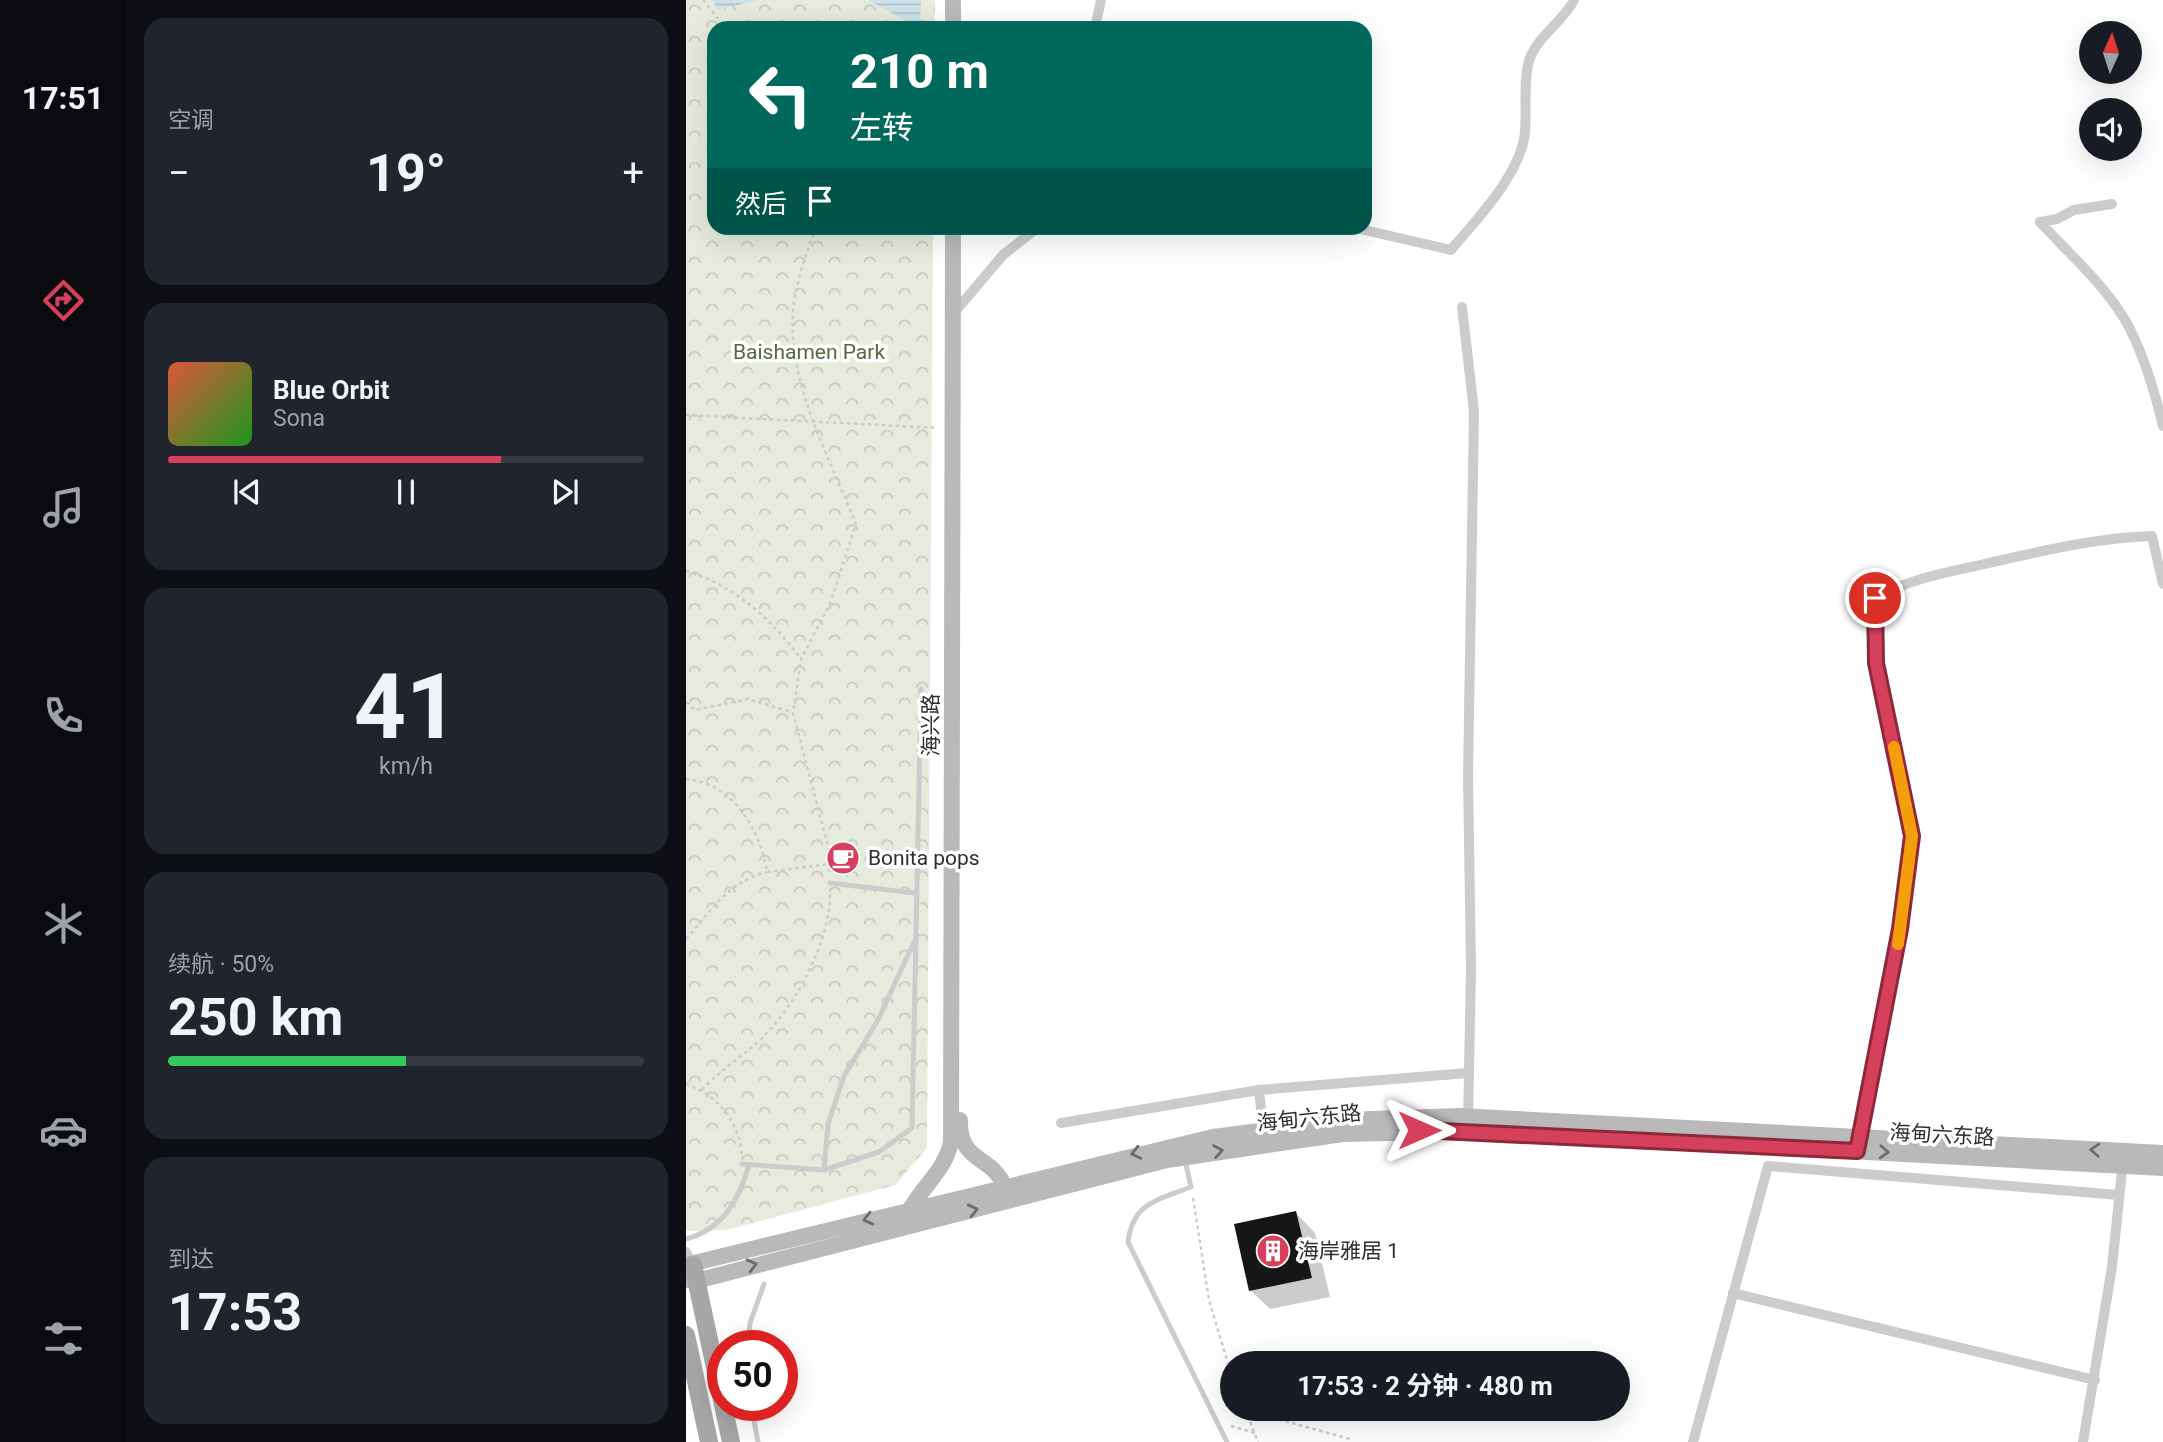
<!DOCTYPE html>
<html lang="zh">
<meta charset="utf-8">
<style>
body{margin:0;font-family:Roboto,"Noto Sans SC",sans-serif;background:#20242c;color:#f1f3f6;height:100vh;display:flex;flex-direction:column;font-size:26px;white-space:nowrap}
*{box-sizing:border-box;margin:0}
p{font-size:23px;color:#9ea1a6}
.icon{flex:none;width:38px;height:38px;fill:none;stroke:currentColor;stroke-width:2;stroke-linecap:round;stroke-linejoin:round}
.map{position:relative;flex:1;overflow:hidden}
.panel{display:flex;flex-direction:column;gap:18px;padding:18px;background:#0d0f14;width:560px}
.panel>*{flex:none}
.top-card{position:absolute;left:21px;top:21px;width:665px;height:214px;border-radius:21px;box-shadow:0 7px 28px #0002;background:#00695c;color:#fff;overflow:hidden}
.needle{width:46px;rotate:3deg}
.buttons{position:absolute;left:1393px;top:21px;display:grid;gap:14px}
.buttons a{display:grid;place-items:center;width:63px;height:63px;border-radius:50%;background:#171b24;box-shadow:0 7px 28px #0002;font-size:35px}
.speed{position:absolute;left:21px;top:1330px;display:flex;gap:14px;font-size:35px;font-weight:700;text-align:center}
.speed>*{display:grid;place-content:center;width:91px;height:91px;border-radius:50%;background:#171b24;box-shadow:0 7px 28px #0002;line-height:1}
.speed .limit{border:10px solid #d22;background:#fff;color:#111}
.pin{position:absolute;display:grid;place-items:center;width:60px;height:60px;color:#fff;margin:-30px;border:4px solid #fff;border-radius:50%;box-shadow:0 2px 7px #0007}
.me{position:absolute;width:77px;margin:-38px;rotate:90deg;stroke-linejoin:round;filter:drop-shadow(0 0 5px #0008)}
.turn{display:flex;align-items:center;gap:24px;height:147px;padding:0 28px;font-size:32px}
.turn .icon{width:91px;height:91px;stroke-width:2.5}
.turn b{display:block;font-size:49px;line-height:60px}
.then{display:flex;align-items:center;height:66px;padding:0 28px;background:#0003;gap:14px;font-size:26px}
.big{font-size:52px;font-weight:700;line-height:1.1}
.panel .tile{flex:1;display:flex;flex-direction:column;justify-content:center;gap:10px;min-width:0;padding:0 24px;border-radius:21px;background:#20242c}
.panel .dial{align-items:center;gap:0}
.dial b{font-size:91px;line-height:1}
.song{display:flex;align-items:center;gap:21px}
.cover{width:84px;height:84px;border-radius:10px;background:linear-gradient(135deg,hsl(10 70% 55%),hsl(120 70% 35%))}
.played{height:7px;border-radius:4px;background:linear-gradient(90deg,#d7405d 70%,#363941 70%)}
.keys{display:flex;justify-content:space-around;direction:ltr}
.heat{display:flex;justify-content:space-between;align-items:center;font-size:38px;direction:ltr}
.charge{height:10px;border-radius:5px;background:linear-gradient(90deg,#34c759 50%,#363941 0)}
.trip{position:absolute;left:534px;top:1351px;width:410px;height:70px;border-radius:35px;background:#171b24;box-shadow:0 7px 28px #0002;font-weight:700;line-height:70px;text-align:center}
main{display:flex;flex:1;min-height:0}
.tab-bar{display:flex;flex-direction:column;width:126px;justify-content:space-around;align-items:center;background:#090b0e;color:#9ea1a6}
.tab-bar .icon{width:49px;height:49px}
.tab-bar .current{color:#d7405d}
.tab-bar b{font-size:32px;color:#f1f3f6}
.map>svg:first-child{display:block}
.forest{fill:url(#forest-crowns)}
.water{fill:url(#water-rules)}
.shadow{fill:#0003}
.building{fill:#161616}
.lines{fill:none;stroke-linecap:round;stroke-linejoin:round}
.path{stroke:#ccc;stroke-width:2.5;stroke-dasharray:3.5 3.5;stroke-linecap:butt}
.lane{stroke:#ccc;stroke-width:5}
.street{stroke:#ccc;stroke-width:10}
.secondary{stroke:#b9b9b9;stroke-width:16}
.primary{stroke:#a7a7a7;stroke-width:18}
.oneway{stroke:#6d6d6d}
.route-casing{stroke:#8c2a3c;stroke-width:18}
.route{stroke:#d7405d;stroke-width:12}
.slow{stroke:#f59e0b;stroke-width:12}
.labels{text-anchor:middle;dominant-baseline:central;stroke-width:7;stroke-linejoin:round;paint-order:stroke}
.park-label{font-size:21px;fill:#576840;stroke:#fff}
.street-label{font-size:21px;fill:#2f2f2f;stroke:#fff}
.poi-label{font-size:21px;fill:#2f2f2f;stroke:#fff;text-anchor:start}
</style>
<main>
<nav class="tab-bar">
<b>17:51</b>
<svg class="icon current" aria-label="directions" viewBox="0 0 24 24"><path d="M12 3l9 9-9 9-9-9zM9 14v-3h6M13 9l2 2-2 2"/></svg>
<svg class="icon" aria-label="music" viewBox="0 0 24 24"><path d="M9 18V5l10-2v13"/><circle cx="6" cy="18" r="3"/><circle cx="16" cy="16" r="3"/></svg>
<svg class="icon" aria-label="phone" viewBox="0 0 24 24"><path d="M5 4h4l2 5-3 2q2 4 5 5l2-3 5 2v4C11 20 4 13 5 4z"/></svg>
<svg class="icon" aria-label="climate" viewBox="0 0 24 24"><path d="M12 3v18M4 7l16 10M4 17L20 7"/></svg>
<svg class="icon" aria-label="car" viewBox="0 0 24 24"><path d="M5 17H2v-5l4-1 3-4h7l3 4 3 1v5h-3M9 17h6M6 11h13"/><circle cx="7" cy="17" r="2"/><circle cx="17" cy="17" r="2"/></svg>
<svg class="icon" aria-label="filters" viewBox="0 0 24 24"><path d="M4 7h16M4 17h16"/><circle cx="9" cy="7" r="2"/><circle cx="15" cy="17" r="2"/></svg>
</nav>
<section class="panel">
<div class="tile"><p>空调</p>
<div class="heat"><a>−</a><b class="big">19°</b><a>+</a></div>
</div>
<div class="tile">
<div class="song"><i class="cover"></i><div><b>Blue Orbit</b><p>Sona</p></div></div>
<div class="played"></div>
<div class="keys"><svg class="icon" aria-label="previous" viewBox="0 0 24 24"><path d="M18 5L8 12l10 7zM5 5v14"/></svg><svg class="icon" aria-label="pause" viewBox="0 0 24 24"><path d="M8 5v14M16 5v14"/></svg><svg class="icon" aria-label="next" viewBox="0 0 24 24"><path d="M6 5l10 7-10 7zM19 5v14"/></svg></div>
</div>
<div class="tile dial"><b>41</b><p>km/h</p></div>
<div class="tile"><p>续航 · 50%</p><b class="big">250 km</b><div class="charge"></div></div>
<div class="tile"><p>到达</p><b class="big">17:53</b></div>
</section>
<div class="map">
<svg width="1477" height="1442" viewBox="0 0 1477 1442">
<defs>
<pattern id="forest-crowns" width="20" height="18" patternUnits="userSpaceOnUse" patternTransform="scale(1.75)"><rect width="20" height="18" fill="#e7ebde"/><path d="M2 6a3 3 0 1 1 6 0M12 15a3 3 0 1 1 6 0" fill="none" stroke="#c6cabf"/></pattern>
<pattern id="water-rules" width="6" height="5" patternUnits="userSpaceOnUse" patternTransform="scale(1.75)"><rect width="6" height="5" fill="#cce1e9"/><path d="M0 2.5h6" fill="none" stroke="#b0c1c8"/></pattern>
</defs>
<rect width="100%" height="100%" fill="#fff"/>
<path class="forest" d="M0 0H249V28H28V228H247L241 1148 209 1185 40 1230 0 1231Z"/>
<g class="water">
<path d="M26 0H72L32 10Z"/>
<path d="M182 0H235L234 28H233Z"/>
</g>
<path class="shadow" d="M610 1213 629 1233 644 1297 584 1309 564 1290Z"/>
<path class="building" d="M610 1211 626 1278 563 1291 548 1224Z"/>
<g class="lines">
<g class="path">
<path d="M17 0 34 21 47 28"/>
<path d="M130 228C121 249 109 287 107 310 101 383 144 458 170 524L144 604 115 659 107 713 143 850V872"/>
<path d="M0 415 252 428"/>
<path d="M0 571C51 587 83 617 115 659"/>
<path d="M0 702 9 710 62 699 106 712"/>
<path d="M0 779C47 783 74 829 81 872L143 864"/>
<path d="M0 939C27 909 39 884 81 872"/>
<path d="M0 1084C31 1095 54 1122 56 1157"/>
<path d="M16 1090C35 1069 58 1056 77 1037 110 1005 145 939 144 893"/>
<path d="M507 1198 523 1300 546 1377"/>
<path d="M559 1409 572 1442"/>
<path d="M559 1410 664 1439 665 1442"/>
<path d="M545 1426 569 1433"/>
</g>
<g class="lane">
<path d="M144 883 228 893"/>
<path d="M499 1160 505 1187C472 1200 447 1202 442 1242L541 1442"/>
<path d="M56 1164 138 1170 193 1152 226 1128 235 689"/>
<path d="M138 1170 142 1124 158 1076 192 1020 228 942"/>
<path d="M0 1239C37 1229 53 1200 63 1165"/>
<path d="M62 1346 64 1323 78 1284"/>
<path d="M65 1405 72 1442"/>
</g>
<g class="street">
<path d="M409 28 415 0"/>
<path d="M1354 222C1384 255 1423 288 1444 329 1459 359 1469 393 1477 426"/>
<path d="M1354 222 1371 219 1388 210 1426 204"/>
<path d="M670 228 765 250C791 219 835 174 839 132 841 109 837 82 843 61 850 37 877 22 888 0"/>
<path d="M776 307 788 411 782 777 785 968 782 1122"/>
<path d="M267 314 317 255 351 228"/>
<path d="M573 1090 578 1136"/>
<path d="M375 1123 573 1090 782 1073"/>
<path d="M1173 1141 1214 929 1226 836 1190 663 1189 598C1227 577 1265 572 1307 562 1360 550 1411 538 1466 536L1477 584"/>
<path d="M0 1252 7 1265"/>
<path d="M1047 1293 1409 1380"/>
<path d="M1007 1442 1082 1166 1433 1195"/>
<path d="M1397 1442 1426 1267 1437 1161"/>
</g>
<g class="secondary">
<path d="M267 28V0"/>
<path d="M274 1120C273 1163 305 1155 318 1185"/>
<path d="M224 1209C238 1185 259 1170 265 1142L267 228"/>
<path d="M0 1265 527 1137 659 1120 773 1116 1477 1153"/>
<path d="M0 1280 10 1281 481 1160 657 1134 790 1131 1477 1168"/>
</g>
<g class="primary">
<path d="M7 1265 45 1442"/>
<path d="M0 1335 23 1442"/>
</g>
</g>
<defs><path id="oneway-chevron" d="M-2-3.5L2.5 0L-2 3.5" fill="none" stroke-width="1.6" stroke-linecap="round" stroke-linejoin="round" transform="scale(1.75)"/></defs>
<g class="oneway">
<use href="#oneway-chevron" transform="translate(1409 1150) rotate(-177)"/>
<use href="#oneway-chevron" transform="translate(532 1151) rotate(-10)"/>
<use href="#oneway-chevron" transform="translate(1198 1152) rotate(3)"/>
<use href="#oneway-chevron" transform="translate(450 1153) rotate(167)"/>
<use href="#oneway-chevron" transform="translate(287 1210) rotate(-14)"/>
<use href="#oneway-chevron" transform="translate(182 1219) rotate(166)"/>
<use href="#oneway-chevron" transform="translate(66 1265) rotate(-14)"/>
</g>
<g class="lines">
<defs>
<path id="route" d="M733 1130 1171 1151 1214 929 1226 836 1190 663 1189 598"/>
</defs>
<use href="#route" class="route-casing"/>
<use href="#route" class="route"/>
<path class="slow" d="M1208 747 1226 836 1212 944"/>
</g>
<defs>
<symbol id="cafe-disc" viewBox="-11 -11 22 22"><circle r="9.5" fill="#d7405d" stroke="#fff"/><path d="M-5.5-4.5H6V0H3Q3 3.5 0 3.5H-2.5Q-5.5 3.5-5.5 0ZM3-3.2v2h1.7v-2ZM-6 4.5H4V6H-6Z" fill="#fff"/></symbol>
<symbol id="building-disc" viewBox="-11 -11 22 22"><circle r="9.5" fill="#d7405d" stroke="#fff"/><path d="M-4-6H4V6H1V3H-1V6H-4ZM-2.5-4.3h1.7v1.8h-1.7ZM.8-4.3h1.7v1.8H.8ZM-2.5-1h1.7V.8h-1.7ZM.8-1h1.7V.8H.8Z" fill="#fff"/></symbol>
</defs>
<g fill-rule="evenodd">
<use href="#cafe-disc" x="138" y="839" width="38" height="38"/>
<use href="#building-disc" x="568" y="1232" width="38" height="38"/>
</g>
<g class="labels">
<g class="park-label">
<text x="123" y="352">Baishamen Park</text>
</g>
<g class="street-label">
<text transform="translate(245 725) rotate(-90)">海兴路</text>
<text transform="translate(623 1118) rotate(-6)">海甸六东路</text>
<text transform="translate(1256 1135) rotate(3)">海甸六东路</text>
</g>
<g class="poi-label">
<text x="182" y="858">Bonita pops</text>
<text x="612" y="1251">海岸雅居 1</text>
</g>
</g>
</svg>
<div class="buttons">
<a><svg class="needle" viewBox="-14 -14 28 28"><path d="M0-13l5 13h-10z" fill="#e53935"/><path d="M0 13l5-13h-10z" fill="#9ea1a6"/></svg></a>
<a><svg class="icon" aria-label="sound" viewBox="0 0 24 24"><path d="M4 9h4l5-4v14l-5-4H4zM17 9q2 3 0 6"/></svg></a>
</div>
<div class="speed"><div class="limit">50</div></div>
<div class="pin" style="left:1189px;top:598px;background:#d93025"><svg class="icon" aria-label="arrive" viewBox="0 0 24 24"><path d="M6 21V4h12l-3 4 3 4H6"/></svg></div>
<svg class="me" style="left:733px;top:1130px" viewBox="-20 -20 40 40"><path d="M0-17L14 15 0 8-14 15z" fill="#d7405d" stroke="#fff" stroke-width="4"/></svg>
<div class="trip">17:53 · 2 分钟 · 480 m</div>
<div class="top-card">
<div class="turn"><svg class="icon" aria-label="left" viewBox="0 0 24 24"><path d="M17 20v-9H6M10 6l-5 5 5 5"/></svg><div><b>210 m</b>左转</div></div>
<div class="then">然后<svg class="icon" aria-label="arrive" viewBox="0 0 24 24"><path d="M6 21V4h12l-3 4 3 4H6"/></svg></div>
</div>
</div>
</main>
